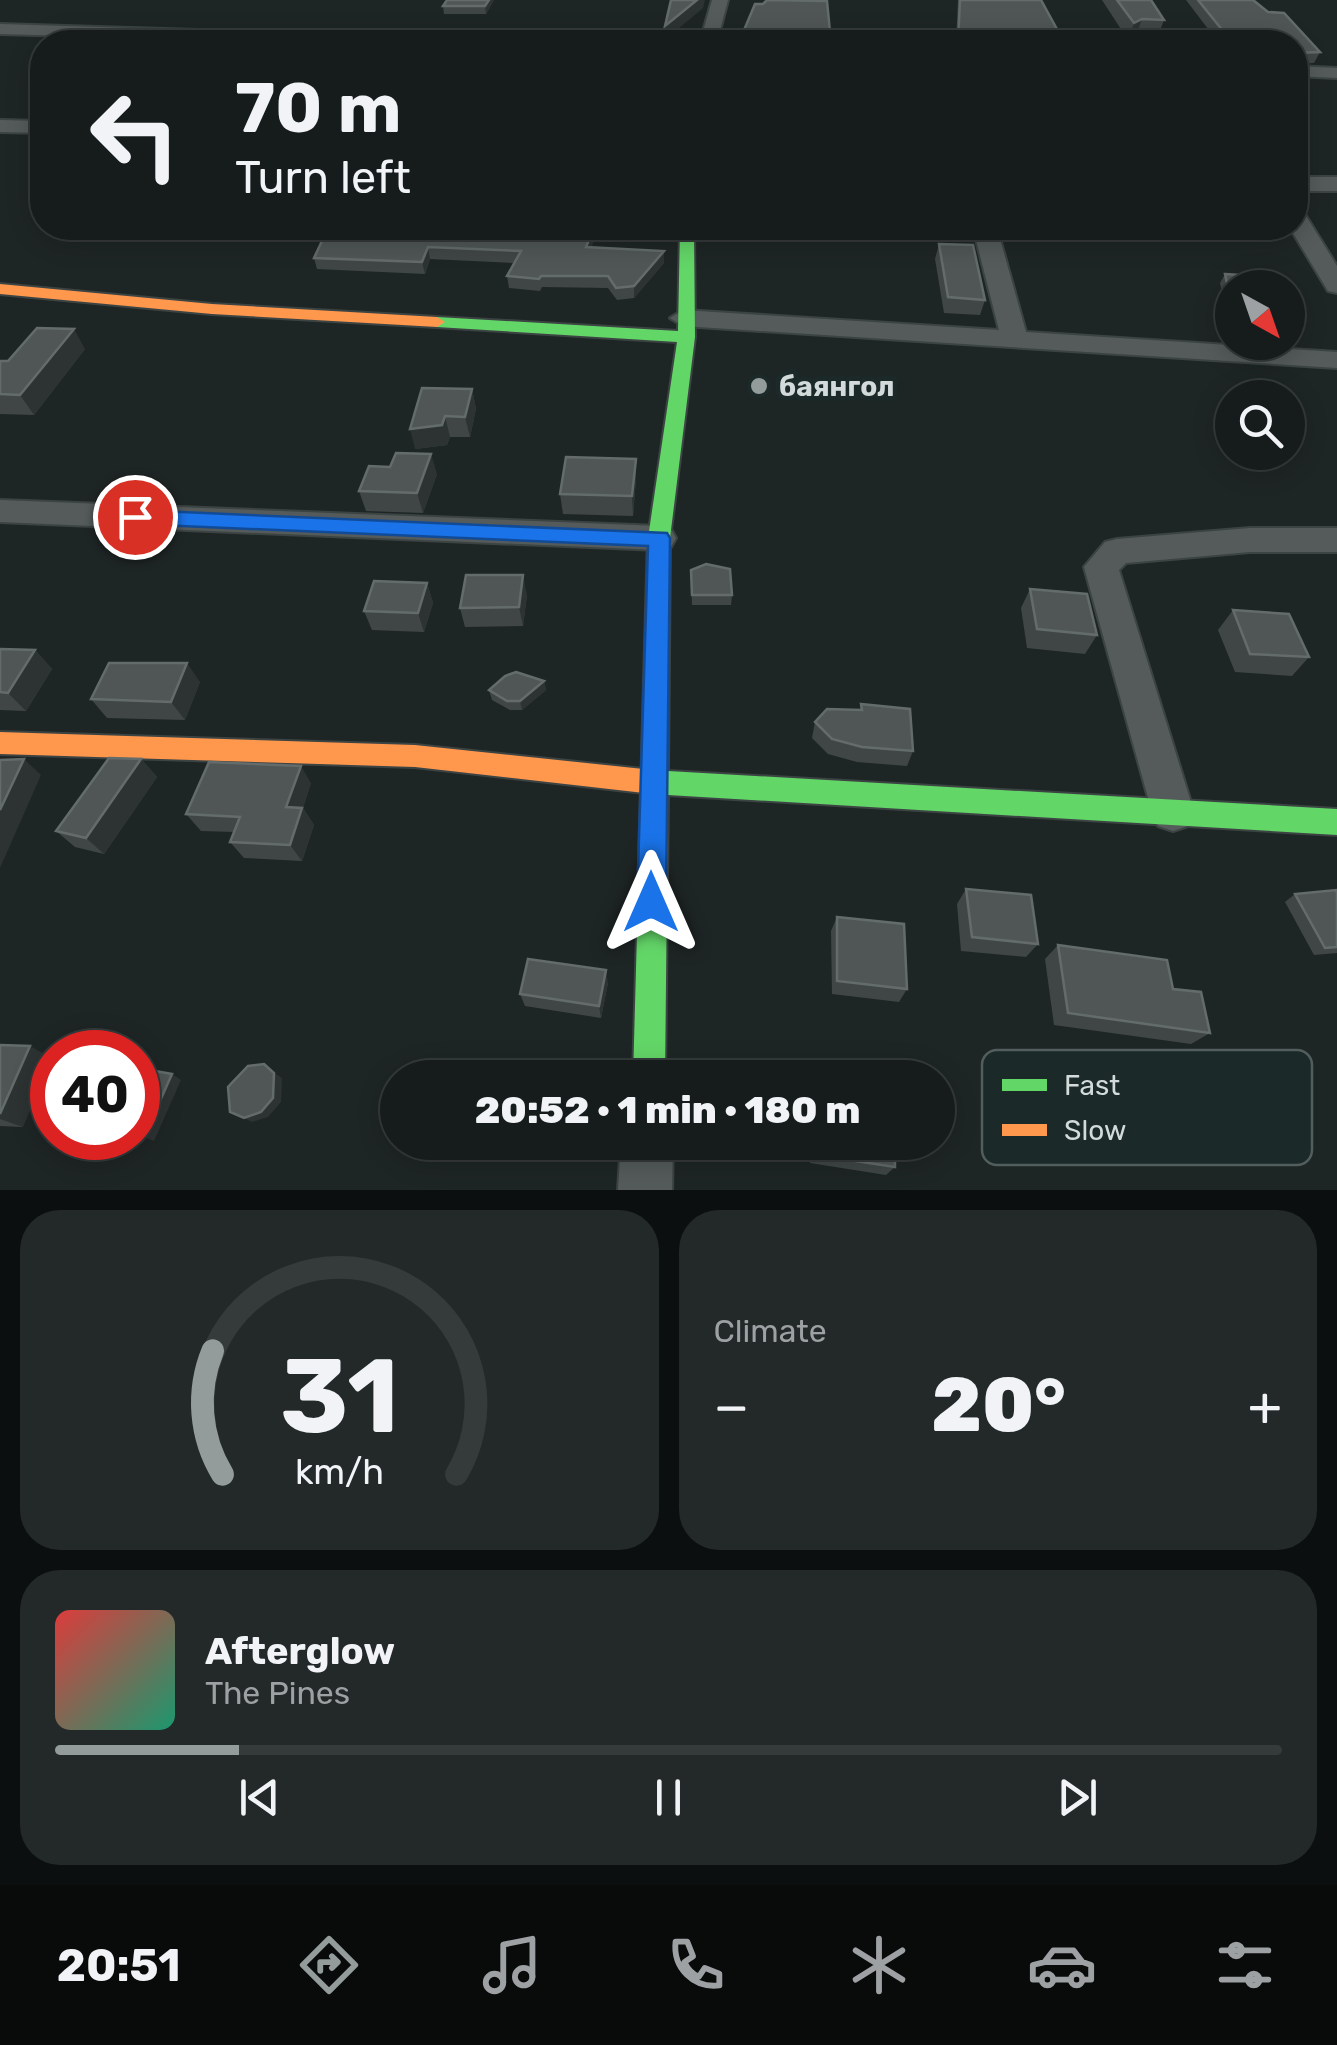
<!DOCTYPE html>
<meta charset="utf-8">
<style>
body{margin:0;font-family:Rubik,sans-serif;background:#232929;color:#f1f3f6;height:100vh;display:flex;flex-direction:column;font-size:38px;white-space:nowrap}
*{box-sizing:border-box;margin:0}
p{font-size:32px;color:#9ea1a3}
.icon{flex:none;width:55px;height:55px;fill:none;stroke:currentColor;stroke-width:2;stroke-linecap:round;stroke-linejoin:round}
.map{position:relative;height:1190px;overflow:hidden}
.panel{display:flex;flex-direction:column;gap:20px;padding:20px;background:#0c0f0f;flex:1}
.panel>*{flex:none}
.guide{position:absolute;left:30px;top:30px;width:1278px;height:210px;border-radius:40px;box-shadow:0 5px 25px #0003,0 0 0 2px #353a3b;background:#161c1c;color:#f1f3f6;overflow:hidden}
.needle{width:65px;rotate:140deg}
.controls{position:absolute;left:1215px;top:270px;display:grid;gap:20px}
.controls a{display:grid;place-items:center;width:90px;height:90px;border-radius:50%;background:#161c1c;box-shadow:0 5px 25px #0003,0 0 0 2px #353a3b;font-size:50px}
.speed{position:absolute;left:30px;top:1030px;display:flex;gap:20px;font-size:50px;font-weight:700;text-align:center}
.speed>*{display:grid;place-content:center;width:130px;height:130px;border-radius:50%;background:#161c1c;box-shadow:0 5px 25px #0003,0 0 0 2px #353a3b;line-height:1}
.speed .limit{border:15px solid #d22;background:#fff;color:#111}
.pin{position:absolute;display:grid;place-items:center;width:85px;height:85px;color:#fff;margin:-42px;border:5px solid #fff;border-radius:50%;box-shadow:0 2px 10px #0007}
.me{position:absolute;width:110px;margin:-55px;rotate:0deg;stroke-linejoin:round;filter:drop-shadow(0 0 8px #0008)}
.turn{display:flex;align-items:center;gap:35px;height:210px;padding:0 40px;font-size:45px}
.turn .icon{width:130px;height:130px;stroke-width:2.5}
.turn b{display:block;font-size:70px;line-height:85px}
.big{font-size:75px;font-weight:800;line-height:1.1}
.panel .tile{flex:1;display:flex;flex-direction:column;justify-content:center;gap:15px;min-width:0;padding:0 35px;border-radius:40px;background:#232929}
.panel .dial{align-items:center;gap:0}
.dial svg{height:260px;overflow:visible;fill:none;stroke:#353a3b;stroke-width:7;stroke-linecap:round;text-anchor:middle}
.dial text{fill:#f1f3f6;stroke:none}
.song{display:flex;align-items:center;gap:30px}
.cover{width:120px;height:120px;border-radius:15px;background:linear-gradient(135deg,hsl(0 70% 55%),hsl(160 70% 35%))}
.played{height:10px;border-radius:5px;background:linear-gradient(90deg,#939b9b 15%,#353a3b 15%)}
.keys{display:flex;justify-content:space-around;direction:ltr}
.heat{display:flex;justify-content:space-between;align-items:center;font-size:55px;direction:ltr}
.panel .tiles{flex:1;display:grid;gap:20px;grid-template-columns:1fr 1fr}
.tile:last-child{grid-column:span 2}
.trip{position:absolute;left:380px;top:1060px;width:575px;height:100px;border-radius:50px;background:#161c1c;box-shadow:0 5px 25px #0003,0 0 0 2px #353a3b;font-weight:800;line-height:100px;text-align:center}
.tab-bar{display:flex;height:160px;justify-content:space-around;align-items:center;background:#090b0b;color:#9ea1a3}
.tab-bar .icon{width:70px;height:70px}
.tab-bar .active{color:#939b9b}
.tab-bar b{font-size:45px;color:#f1f3f6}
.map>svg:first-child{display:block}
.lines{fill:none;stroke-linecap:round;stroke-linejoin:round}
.street-casing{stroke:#3c4343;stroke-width:4}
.fast-casing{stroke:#3c4343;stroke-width:4}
.slow-casing{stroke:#3c4343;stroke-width:4}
.street{fill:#555b5b;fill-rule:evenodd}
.fast{fill:#63d668;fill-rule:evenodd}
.slow{fill:#ff974d;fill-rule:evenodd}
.wall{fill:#404646}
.shaded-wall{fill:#2c3332}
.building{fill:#505656;stroke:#646b6b;stroke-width:2.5}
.route{fill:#1a73e8;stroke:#114b97;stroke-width:2.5}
.poi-dot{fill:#939b9b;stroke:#1b2928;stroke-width:4}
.labels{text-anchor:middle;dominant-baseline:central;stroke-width:10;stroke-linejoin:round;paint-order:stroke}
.poi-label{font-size:28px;font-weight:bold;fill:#d2dada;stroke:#1b2928;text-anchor:start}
.key{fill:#1b2928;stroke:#525e5d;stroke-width:2.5}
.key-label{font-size:28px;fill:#d2dada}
</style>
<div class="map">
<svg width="1337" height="1190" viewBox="0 0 1337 1190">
<rect width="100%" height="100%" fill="#1e2625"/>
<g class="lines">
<defs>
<g id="street">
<path d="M712 0H728L717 42H700Z"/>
<path d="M0 24 432 37 441 42H280L0 34Z"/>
<path d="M1295 66 1337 68V78L1295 76Z"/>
<path d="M0 120 42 121V133L0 132Z"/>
<rect x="1295" y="177" width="42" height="14"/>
<path d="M1295 209 1303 211 1337 266V293L1328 291 1290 228H1295Z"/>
<path d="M973 228H997L1026 332 1337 352V368L683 326 670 318 683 310 999 330Z"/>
<path d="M0 500 659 526 671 529 676 538 671 547 659 550 0 522Z"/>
<path d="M1250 528H1337V552H1250L1126 563 1119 570 1194 812 1188 826 1173 831 1158 826 1152 812 1084 567 1105 542 1117 539Z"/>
<path d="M621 1142H673L672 1190H618Z"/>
</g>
<path id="fast" d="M680 228H694L695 337 670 538 668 771 1337 809V835L668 795 665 1078H633L648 538 677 342 437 327 429 322 437 317 678 331Z"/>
<g id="slow">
<path d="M0 284 212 304 437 317 445 322 437 327 212 314 0 294Z"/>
<path d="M0 732 415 745 653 770 662 774 666 782 662 790 653 794 415 767 0 754Z"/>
</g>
</defs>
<use href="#street" class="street-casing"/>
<use href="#fast" class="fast-casing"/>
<use href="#slow" class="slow-casing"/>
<use href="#street" class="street"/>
<use href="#fast" class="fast"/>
<use href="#slow" class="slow"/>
</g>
<g class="wall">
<path d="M447 0H494L486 14H444L443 6Z"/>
<path d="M958 0H1041L1064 42H956Z"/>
<path d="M1102 0H1151L1164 20 1158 36 1136 35 1128 40Z"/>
<path d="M1186 0H1253L1320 52 1314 63 1295 64V42H1218Z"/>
<path d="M742 35 831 42H741Z"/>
<path d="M328 228 592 247 664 263 634 298 617 300 608 288 542 287 540 291 509 288 507 276 515 263 430 259 425 274 317 269 314 258Z"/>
<path d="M939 244 985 300 980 315 944 313 935 259Z"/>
<path d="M1225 274 1232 288V314L1225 308 1220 283Z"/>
<path d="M85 349 34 415 0 414V361H8Z"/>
<path d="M472 389 476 409 470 437H450L447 445 415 449Z"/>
<path d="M636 459V479L633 516 563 514 560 494Z"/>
<path d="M390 467 437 474 423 513 366 511 359 491Z"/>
<path d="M691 570 732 595 731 605H692Z"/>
<path d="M427 583 433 603 424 632 372 630 364 611Z"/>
<path d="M1030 589 1097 635 1085 654 1027 648 1021 608Z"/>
<path d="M527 595 523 626 465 627 460 608Z"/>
<path d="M1233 610 1309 657 1292 676 1235 672 1218 630Z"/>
<path d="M0 649 35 650 52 669 26 711 0 710Z"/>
<path d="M544 681 546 690 522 710H510L492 700 489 690Z"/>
<path d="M200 682 185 720 107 718 91 699Z"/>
<path d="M861 704 913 751 907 766 857 762 828 754 812 738 815 722 860 710Z"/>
<path d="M141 759 157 777 104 854 75 847 56 831Z"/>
<path d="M311 783 303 808 314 825 302 861 244 858 230 842 234 832 201 831 186 814Z"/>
<path d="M966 889 1038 944 1026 957 961 951 957 904Z"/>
<path d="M1337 893V953L1314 955 1285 902 1295 894Z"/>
<path d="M837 917 907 989 899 1002 832 994 831 931Z"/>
<path d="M1058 945 1173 989 1210 1033 1191 1044 1054 1025 1045 959Z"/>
<path d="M608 983 601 1018 525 1006 520 994Z"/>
<path d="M0 1045 23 1127 0 1126Z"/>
<path d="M811 1142H895V1167L886 1175 810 1163Z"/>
</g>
<g class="shaded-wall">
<path d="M489 0H494L486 14 485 6Z"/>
<path d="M697 0H705L703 8 665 40V26Z"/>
<path d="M1142 19 1136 35 1128 40 1134 23Z"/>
<path d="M594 228H599L587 259 586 247Z"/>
<path d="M428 247 430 259 425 274 422 262Z"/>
<path d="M664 251V263L634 298V286Z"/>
<path d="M74 329 85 349 34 415 20 395Z"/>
<path d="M472 389 476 409 470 437 465 417Z"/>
<path d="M445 416 450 437 447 445 415 449 410 429Z"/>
<path d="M431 454 437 474 423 513 417 493Z"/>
<path d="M636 459V479L633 516 632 496Z"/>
<path d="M523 575 527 595 523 626 519 607Z"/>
<path d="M427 583 433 603 424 632 418 613Z"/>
<path d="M35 650 52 669 26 711 8 693Z"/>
<path d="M187 663 200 682 185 720 171 702Z"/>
<path d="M544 681 546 690 522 710 520 701Z"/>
<path d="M24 759 41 775 0 868V810Z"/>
<path d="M141 759 157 777 104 854 86 838Z"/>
<path d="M301 766 311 783 303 808 314 825 302 861 290 845 286 807Z"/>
<path d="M606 970 608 983 601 1018 599 1006Z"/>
<path d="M30 1046 52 1058 23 1127 0 1119V1114Z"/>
<path d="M274 1073 282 1078 281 1102 268 1117 252 1122 244 1118Z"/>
<path d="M172 1074 181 1080 154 1141 144 1137Z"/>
</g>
<g class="building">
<path d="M447 0H489L485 6H443Z"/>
<path d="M671 0H697L665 26Z"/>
<path d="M767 0 827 1 831 42H781V38L742 35 755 4H763Z"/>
<path d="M960 0H1041L1064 42H958Z"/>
<path d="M1117 0H1151L1164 20 1142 19 1134 23Z"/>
<path d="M1198 0H1253L1268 12 1284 13 1320 52 1295 53V42H1232Z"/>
<path d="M328 228H594L586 247 664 251 634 286 616 288 608 276H541L539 279 507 276 521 251 428 247 422 262 314 258Z"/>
<path d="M939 244 973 245 985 300 948 297Z"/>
<path d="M1225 274 1272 277 1278 288H1232V300L1230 298Z"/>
<path d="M37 328 74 329 20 395 0 394V361H8Z"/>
<path d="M422 388 472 389 465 417 445 416 442 425 410 429Z"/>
<path d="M396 453 431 454 417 493 359 491 369 466 390 467Z"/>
<path d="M566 457 636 459 632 496 560 494Z"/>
<path d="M706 564 730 569 732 595H692L691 570Z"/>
<path d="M466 575H523L519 607 460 608Z"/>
<path d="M374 581 427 583 418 613 364 611Z"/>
<path d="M1030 589 1087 594 1097 635 1037 629Z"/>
<path d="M1233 610 1289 614 1309 657 1250 654Z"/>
<path d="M0 649 35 650 8 693 0 692Z"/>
<path d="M109 663H187L171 702 91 699Z"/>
<path d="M516 672 544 681 520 701H507L489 690 505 676Z"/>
<path d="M861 704 910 709 913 751 862 747 832 739 815 722 827 709 862 710Z"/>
<path d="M109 758 141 759 86 838 56 831Z"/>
<path d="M24 759 0 810V760Z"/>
<path d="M209 762 301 766 286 807 302 808 290 845 230 842 240 817 186 814Z"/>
<path d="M966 889 1031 895 1038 944 972 937Z"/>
<path d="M1336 890 1337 893V947L1325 948 1295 894Z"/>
<path d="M837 917 904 924 907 989 837 981Z"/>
<path d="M1058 945 1167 960 1173 989 1201 992 1210 1033 1068 1013Z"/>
<path d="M528 959 606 970 599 1006 520 994Z"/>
<path d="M0 1045 30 1046 0 1114Z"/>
<path d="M264 1064 274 1073 273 1098 261 1112 244 1118 230 1112 228 1087 248 1066Z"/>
<path d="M138 1068 172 1074 144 1137 138 1136Z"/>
<path d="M816 1142H895V1167L816 1155Z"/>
</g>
<path class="route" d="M135 510 667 533 670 538 666 902 662 912 651 916 641 912 637 902 648 546 135 524 125 517Z"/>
<circle class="poi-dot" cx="759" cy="386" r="10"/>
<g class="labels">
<g class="poi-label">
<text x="779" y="386">баянгол</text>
</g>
</g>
<rect x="982" y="1050" width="330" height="115" rx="15" class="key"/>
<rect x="1002" y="1079" width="45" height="12" fill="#63d668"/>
<rect x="1002" y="1124" width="45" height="12" fill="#ff974d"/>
<g class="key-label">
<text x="1064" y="1095">Fast</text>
<text x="1064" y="1140">Slow</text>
</g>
</svg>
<div class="controls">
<a><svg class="needle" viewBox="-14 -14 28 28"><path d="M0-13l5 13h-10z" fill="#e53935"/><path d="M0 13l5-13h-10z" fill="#9ea1a3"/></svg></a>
<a><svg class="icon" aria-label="search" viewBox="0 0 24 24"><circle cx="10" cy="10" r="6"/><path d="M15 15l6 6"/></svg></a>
</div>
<div class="speed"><div class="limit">40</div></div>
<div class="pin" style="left:135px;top:517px;background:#d93025"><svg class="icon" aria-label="arrive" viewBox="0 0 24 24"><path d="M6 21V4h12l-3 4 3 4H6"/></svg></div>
<svg class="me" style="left:651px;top:902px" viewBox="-20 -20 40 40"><path d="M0-17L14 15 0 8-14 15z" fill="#1a73e8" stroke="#fff" stroke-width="4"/></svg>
<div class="trip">20:52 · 1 min · 180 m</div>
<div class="guide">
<div class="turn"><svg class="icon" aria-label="left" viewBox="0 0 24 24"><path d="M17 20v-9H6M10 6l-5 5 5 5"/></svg><div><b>70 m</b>Turn left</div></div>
</div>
</div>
<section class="panel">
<div class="tiles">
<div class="tile dial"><svg viewBox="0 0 100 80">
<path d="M14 69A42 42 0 1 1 86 69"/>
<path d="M14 69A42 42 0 0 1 11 31" stroke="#939b9b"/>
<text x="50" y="56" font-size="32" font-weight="700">31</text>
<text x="50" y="72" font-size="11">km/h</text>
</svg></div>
<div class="tile"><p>Climate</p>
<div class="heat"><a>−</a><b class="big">20°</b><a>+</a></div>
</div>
<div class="tile">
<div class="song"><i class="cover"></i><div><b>Afterglow</b><p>The Pines</p></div></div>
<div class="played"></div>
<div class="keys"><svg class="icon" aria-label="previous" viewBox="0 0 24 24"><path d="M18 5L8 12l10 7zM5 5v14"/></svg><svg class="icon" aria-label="pause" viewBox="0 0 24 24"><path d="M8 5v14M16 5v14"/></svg><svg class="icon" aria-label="next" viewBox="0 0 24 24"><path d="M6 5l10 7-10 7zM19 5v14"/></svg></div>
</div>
</div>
</section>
<nav class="tab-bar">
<b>20:51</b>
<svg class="icon active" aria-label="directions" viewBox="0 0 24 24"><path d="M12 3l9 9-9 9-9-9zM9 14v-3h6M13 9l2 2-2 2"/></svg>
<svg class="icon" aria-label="music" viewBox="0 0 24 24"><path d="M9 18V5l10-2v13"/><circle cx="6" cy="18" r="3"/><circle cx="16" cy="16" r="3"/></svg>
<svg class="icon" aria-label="phone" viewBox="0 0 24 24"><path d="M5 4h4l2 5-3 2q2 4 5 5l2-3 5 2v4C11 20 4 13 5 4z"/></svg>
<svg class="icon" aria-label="climate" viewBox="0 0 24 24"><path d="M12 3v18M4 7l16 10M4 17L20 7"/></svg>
<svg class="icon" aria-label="car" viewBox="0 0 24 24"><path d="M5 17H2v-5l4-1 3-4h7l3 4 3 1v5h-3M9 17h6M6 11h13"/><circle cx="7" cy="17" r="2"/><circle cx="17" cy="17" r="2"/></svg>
<svg class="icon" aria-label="filters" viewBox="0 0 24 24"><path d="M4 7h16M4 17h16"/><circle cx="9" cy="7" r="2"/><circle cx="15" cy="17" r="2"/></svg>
</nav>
